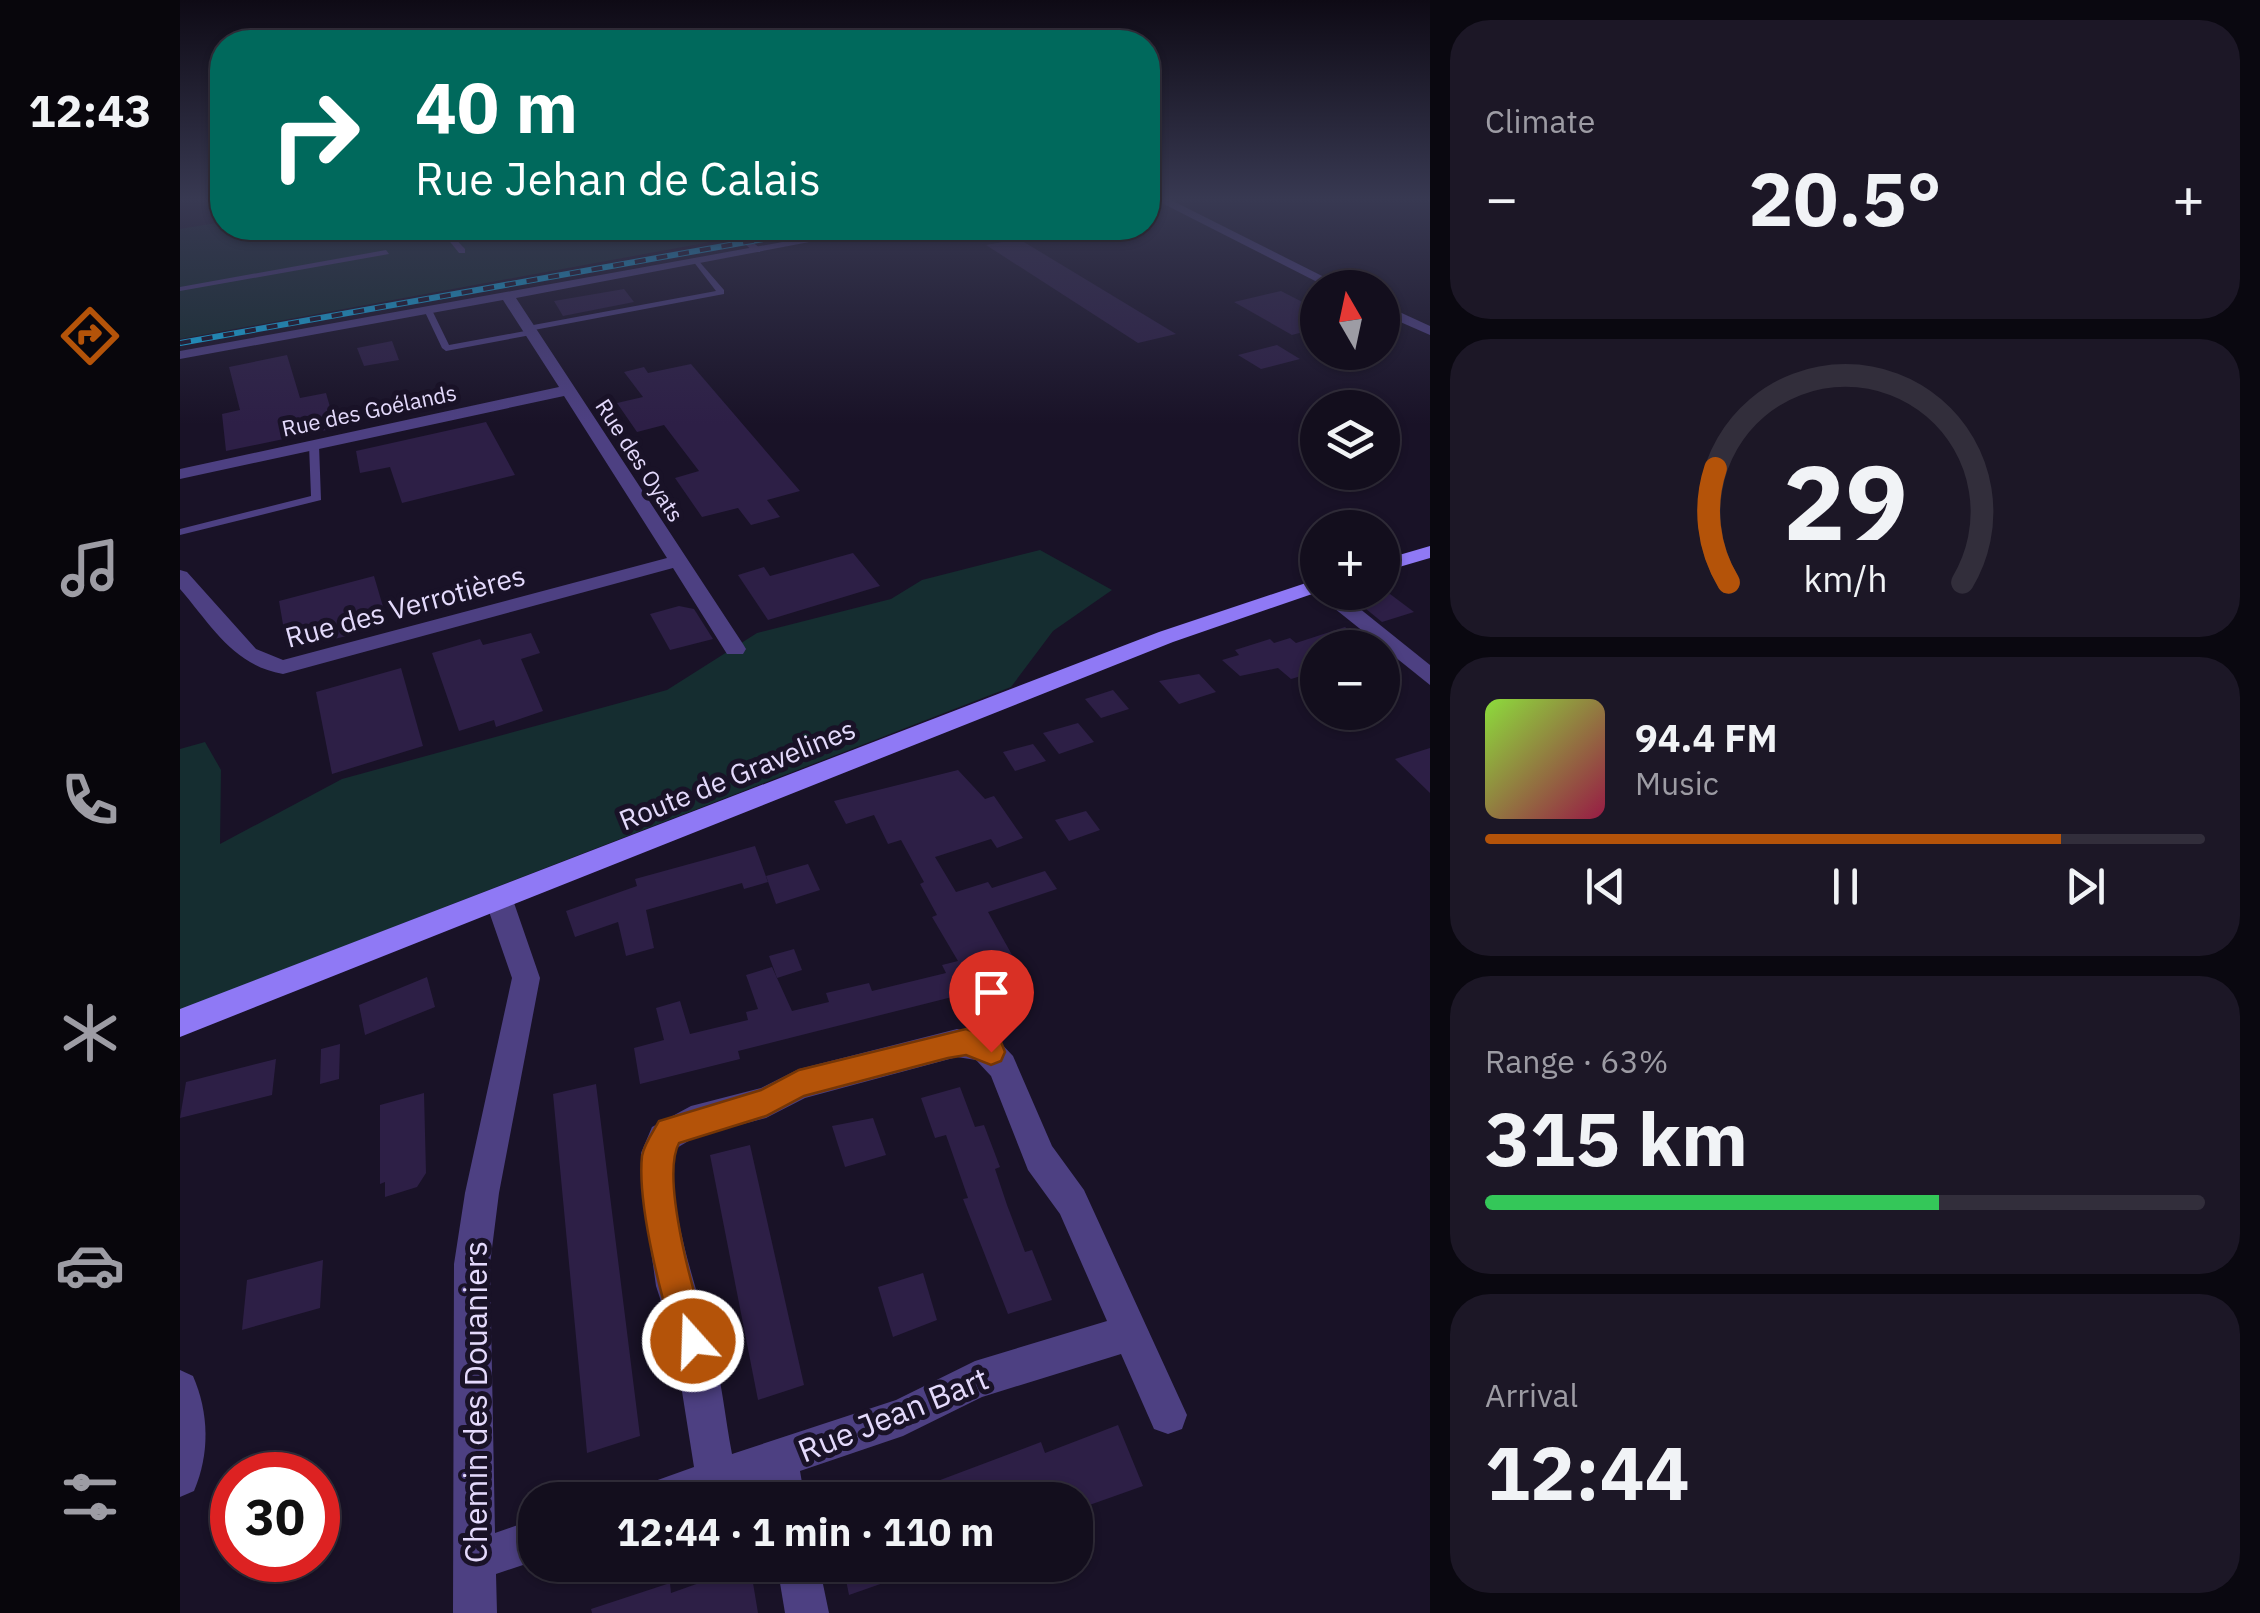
<!DOCTYPE html>
<meta charset="utf-8">
<style>
body{margin:0;font-family:"IBM Plex Sans",sans-serif;background:#1c1726;color:#f1f3f6;height:100vh;display:flex;flex-direction:column;font-size:38px;white-space:nowrap}
*{box-sizing:border-box;margin:0}
p{font-size:32px;color:#9d9ca4}
.icon{flex:none;width:55px;height:55px;fill:none;stroke:currentColor;stroke-width:2;stroke-linecap:round;stroke-linejoin:round}
.map{position:relative;flex:1;overflow:hidden}
.side{display:flex;flex-direction:column;gap:20px;padding:20px;background:#0a0810;width:830px}
.side>*{flex:none}
.guide{position:absolute;left:30px;top:30px;width:950px;height:210px;border-radius:40px;box-shadow:0 2px 8px #0004,0 0 0 2px #322e3b;background:#00695c;color:#fff;overflow:hidden}
.needle{width:65px;rotate:351deg}
.tools{position:absolute;left:1120px;top:270px;display:grid;gap:20px}
.tools a{display:grid;place-items:center;width:100px;height:100px;border-radius:50%;background:#130e1d;box-shadow:0 2px 8px #0004,0 0 0 2px #322e3b;font-size:50px}
.speed{position:absolute;left:30px;top:1452px;display:flex;gap:20px;font-size:50px;font-weight:700;text-align:center}
.speed>*{display:grid;place-content:center;width:130px;height:130px;border-radius:50%;background:#130e1d;box-shadow:0 2px 8px #0004,0 0 0 2px #322e3b;line-height:1}
.speed .limit{border:15px solid #d22;background:#fff;color:#111}
.pin{position:absolute;display:grid;place-items:center;width:85px;height:85px;color:#fff;margin:-102px -42px;border-radius:50% 50% 50% 0;rotate:-45deg;box-shadow:0 0 10px #0007}
.pin .icon{rotate:45deg}
.me{position:absolute;width:110px;margin:-55px;rotate:340deg;stroke-linejoin:round;filter:drop-shadow(0 0 8px #0008)}
.turn{display:flex;align-items:center;gap:35px;height:210px;padding:0 40px;font-size:45px}
.turn .icon{width:130px;height:130px;stroke-width:2.5}
.turn b{display:block;font-size:70px;line-height:85px}
.big{font-size:75px;font-weight:700;line-height:1.1}
.side .widget{flex:1;display:flex;flex-direction:column;justify-content:center;gap:15px;min-width:0;padding:0 35px;border-radius:40px;background:#1c1726}
.side .dial{align-items:center;gap:0}
.dial svg{height:260px;overflow:visible;fill:none;stroke:#322e3b;stroke-width:7;stroke-linecap:round;text-anchor:middle}
.dial text{fill:#f1f3f6;stroke:none}
.song{display:flex;align-items:center;gap:30px}
.cover{width:120px;height:120px;border-radius:15px;background:linear-gradient(135deg,hsl(90 70% 55%),hsl(340 70% 35%))}
.played{height:10px;border-radius:5px;background:linear-gradient(90deg,#b45309 80%,#322e3b 80%)}
.keys{display:flex;justify-content:space-around;direction:ltr}
.heat{display:flex;justify-content:space-between;align-items:center;font-size:55px;direction:ltr}
.charge{height:15px;border-radius:8px;background:linear-gradient(90deg,#34c759 63%,#322e3b 0)}
.trip{position:absolute;left:338px;top:1482px;width:575px;height:100px;border-radius:40px;background:#130e1d;box-shadow:0 2px 8px #0004,0 0 0 2px #322e3b;font-weight:700;line-height:100px;text-align:center}
main{display:flex;flex:1;min-height:0}
.dock{display:flex;flex-direction:column;width:180px;justify-content:space-around;align-items:center;background:#08060c;color:#9d9ca4}
.dock .icon{width:70px;height:70px}
.dock .on{color:#b45309}
.dock b{font-size:45px;color:#f1f3f6}
.map>svg:first-child{display:block}
.green{fill:#152d30}
.building{fill:#2d1f46}
.lines{fill:none;stroke-linecap:round;stroke-linejoin:round}
.path{stroke:#39a5b1;stroke-width:2.5;stroke-dasharray:2.5 4;stroke-linecap:butt}
.service{fill:#4d4082;fill-rule:evenodd}
.minor{fill:#4d4082;fill-rule:evenodd}
.secondary{fill:#8f79f5;fill-rule:evenodd}
.rail-casing{stroke:#15b6ee;stroke-width:6}
.rail{stroke:#191227;stroke-width:4;stroke-dasharray:11;stroke-linecap:butt}
.route{fill:#b45309;stroke:#753606;stroke-width:2.5}
.labels{text-anchor:middle;dominant-baseline:central;stroke-width:10;stroke-linejoin:round;paint-order:stroke}
.far-street-label{font-size:22px;fill:#e4dafc;stroke:#191227}
.street-label{font-size:28px;fill:#e4dafc;stroke:#191227}
.near-street-label{font-size:32px;fill:#e4dafc;stroke:#191227}
</style>
<main>
<nav class="dock">
<b>12:43</b>
<svg class="icon on" aria-label="directions" viewBox="0 0 24 24"><path d="M12 3l9 9-9 9-9-9zM9 14v-3h6M13 9l2 2-2 2"/></svg>
<svg class="icon" aria-label="music" viewBox="0 0 24 24"><path d="M9 18V5l10-2v13"/><circle cx="6" cy="18" r="3"/><circle cx="16" cy="16" r="3"/></svg>
<svg class="icon" aria-label="phone" viewBox="0 0 24 24"><path d="M5 4h4l2 5-3 2q2 4 5 5l2-3 5 2v4C11 20 4 13 5 4z"/></svg>
<svg class="icon" aria-label="climate" viewBox="0 0 24 24"><path d="M12 3v18M4 7l16 10M4 17L20 7"/></svg>
<svg class="icon" aria-label="car" viewBox="0 0 24 24"><path d="M5 17H2v-5l4-1 3-4h7l3 4 3 1v5h-3M9 17h6M6 11h13"/><circle cx="7" cy="17" r="2"/><circle cx="17" cy="17" r="2"/></svg>
<svg class="icon" aria-label="filters" viewBox="0 0 24 24"><path d="M4 7h16M4 17h16"/><circle cx="9" cy="7" r="2"/><circle cx="15" cy="17" r="2"/></svg>
</nav>
<div class="map">
<svg width="1250" height="1613" viewBox="0 0 1250 1613">
<rect width="100%" height="100%" fill="#191227"/>
<g class="green">
<path d="M42 222V228H539L552 238 0 339V229Z"/>
<path d="M860 550 932 590 873 631 831 687 0 1010V749L25 742 41 770 40 844 162 779 487 690 577 633 711 599 742 580Z"/>
</g>
<g class="building">
<path d="M839 239 920 288 996 334 958 343 806 245Z"/>
<path d="M444 289 454 302 383 316 374 301Z"/>
<path d="M1101 291 1138 310V328L1112 335 1054 302Z"/>
<path d="M212 341 219 360 184 366 177 348Z"/>
<path d="M1097 345 1120 359 1081 369 1058 355Z"/>
<path d="M107 355 120 398 146 393 156 428 46 451 42 414 60 410 49 367Z"/>
<path d="M511 364 620 491 587 500 600 517 571 525 558 508 522 517 495 478 519 471 484 425 457 432 437 403 463 397 444 372 464 367 468 373Z"/>
<path d="M306 422 335 475 222 503 210 467 180 473 176 451Z"/>
<path d="M673 553 700 586 588 620 558 575 584 567 590 576Z"/>
<path d="M194 576 204 610 166 620 171 635 150 640 147 625 105 636 99 601Z"/>
<path d="M1210 594 1234 612 1202 622 1180 604Z"/>
<path d="M499 606 514 609 533 639 490 650 470 614Z"/>
<path d="M1165 627 1190 648H1138V671L1111 679 1098 668 1060 676 1042 660 1059 655 1055 650 1090 639 1094 643 1110 638 1116 643Z"/>
<path d="M351 633 360 653 341 659 363 711 316 727 314 720 279 731 252 653 300 639 303 645Z"/>
<path d="M221 668 243 746 152 774 136 692Z"/>
<path d="M1019 674 1036 692 999 704 979 681Z"/>
<path d="M933 690 949 709 921 718 905 699Z"/>
<path d="M898 723 914 742 879 754 863 733Z"/>
<path d="M853 744 866 761 835 771 823 752Z"/>
<path d="M1250 748V793L1215 759Z"/>
<path d="M778 770 805 799 814 796 843 838 817 848 811 839 755 857 776 892 808 882 812 888 865 871 877 889 808 912 836 962 782 979 788 993 558 1051 560 1059 460 1084 454 1048 484 1040 476 1008 500 1001 510 1034 568 1020 566 1012 578 1009 566 975 592 967 612 1011 649 1002 646 993 689 983 692 991 766 973 762 965 778 961 752 917 757 915 740 884 744 882 721 840 708 844 694 815 666 824 654 801Z"/>
<path d="M906 811 920 830 889 841 875 820Z"/>
<path d="M575 846 588 882 564 889 562 883 466 910 474 948 446 956 438 922 395 937 386 911 457 886 455 879Z"/>
<path d="M628 864 640 890 596 904 586 876Z"/>
<path d="M614 949 622 970 597 978 589 956Z"/>
<path d="M247 977 255 1007 185 1035 179 1005Z"/>
<path d="M160 1044 159 1079 140 1084 141 1049Z"/>
<path d="M96 1059 92 1095 0 1118 6 1082Z"/>
<path d="M416 1084 460 1436 407 1453 373 1094Z"/>
<path d="M780 1087 795 1127 804 1125 820 1167 815 1169 827 1205 845 1252 852 1250 872 1300 828 1314 783 1199 788 1198 766 1135 755 1138 741 1098Z"/>
<path d="M244 1093 246 1173 237 1187 205 1197V1182L200 1184V1105Z"/>
<path d="M693 1118 706 1155 665 1167 652 1126Z"/>
<path d="M570 1145 624 1385 578 1400 530 1155Z"/>
<path d="M143 1260 140 1308 62 1330 67 1280Z"/>
<path d="M743 1273 757 1320 713 1337 698 1287Z"/>
<path d="M938 1425 963 1486 901 1508 898 1500H707L861 1442 865 1453Z"/>
<path d="M570 1565 578 1613H412L411 1609 490 1583 491 1593Z"/>
<path d="M663 1565H746V1568L669 1595Z"/>
</g>
<g class="lines">
<path class="path" d="M711 230 724 228"/>
<g class="service">
<path d="M259 228H265L285 249V253H279Z"/>
<path d="M547 228H554L580 248V252H574Z"/>
<path d="M206 250 209 254 0 291V287Z"/>
<path d="M517 259 544 290V294L354 330V334L351 335 266 351 262 348 244 310 251 308 269 345 345 331V327L348 326 536 291 513 261Z"/>
<path d="M134 442 139 445 141 500 0 535V529L131 496 129 445Z"/>
</g>
<g class="minor">
<path d="M972 198H987L1166 288H1149Z"/>
<path d="M680 228H703L336 298 563 644 566 649 563 654H547L493 568 103 674C53 665 32 626 0 589V570L7 572 76 649 103 660 487 558 384 396 0 479V469L379 387 323 300 0 359V351Z"/>
<path d="M1202 304 1250 326V335L1202 314Z"/>
<path d="M1138 590 1159 592 1250 665V685L1139 596Z"/>
<path d="M319 889 329 892 333 900 360 978 319 1193 310 1264 315 1533 355 1519V1561L316 1574 317 1613H273L274 1264 285 1193 332 978 305 900 309 892Z"/>
<path d="M777 1029 815 1037 833 1056 872 1146 904 1190 1007 1415 1002 1429 988 1434 974 1429 941 1354 802 1397 723 1436 620 1471 625 1500H585L582 1484 536 1500H455L461 1486 514 1467 494 1341 476 1286 461 1180V1153L472 1127 511 1106 581 1088 619 1069ZM777 1057 796 1060 811 1076 848 1170 880 1214 927 1321 795 1361 716 1400 552 1454C545 1417 541 1376 531 1339 516 1287 486 1204 495 1149L517 1136 586 1118 625 1098Z"/>
<path d="M0 1370 13 1376C29 1413 30 1453 14 1491L0 1497Z"/>
<path d="M597 1565H639L649 1613H605Z"/>
</g>
<g class="secondary">
<path d="M1250 546V558L1202 572V560Z"/>
<path d="M1138 579V592L993 642 0 1037V1009L979 632Z"/>
</g>
<defs>
<path id="rail" d="M0 343 645 228"/>
</defs>
<use href="#rail" class="rail-casing"/>
<use href="#rail" class="rail"/>
</g>
<linearGradient id="sky" x2="0" y2="1"><stop stop-color="#0e0a15"/><stop offset="0.47" stop-color="#383952"/><stop offset="1" stop-color="#383952" stop-opacity="0"/></linearGradient>
<rect width="1250" height="424" fill="url(#sky)"/>
<path class="route" d="M786 1029 821 1042 825 1052 821 1061 811 1065 786 1055 768 1058 624 1096 586 1116 499 1143C480 1178 515 1303 530 1341L525 1353 513 1358 501 1353C482 1308 457 1203 462 1156 464 1144 473 1132 479 1121L581 1090 619 1070Z"/>
<g class="labels">
<g class="far-street-label">
<text transform="translate(189 410) rotate(-12)">Rue des Goélands</text>
<text transform="translate(460 460) rotate(57)">Rue des Oyats</text>
</g>
<g class="street-label">
<text transform="translate(225 606) rotate(-15)">Rue des Verrotières</text>
<text transform="translate(557 774) rotate(-22)">Route de Gravelines</text>
</g>
<g class="near-street-label">
<text transform="translate(295 1402) rotate(-90)">Chemin des Douaniers</text>
<text transform="translate(713 1414) rotate(-22)">Rue Jean Bart</text>
</g>
</g>
</svg>
<div class="tools">
<a><svg class="needle" viewBox="-14 -14 28 28"><path d="M0-13l5 13h-10z" fill="#e53935"/><path d="M0 13l5-13h-10z" fill="#9d9ca4"/></svg></a>
<a><svg class="icon" aria-label="layers" viewBox="0 0 24 24"><path d="M12 4l9 5-9 5-9-5zM3 14l9 5 9-5"/></svg></a>
<a>+</a>
<a>−</a>
</div>
<div class="speed"><div class="limit">30</div></div>
<div class="pin" style="left:811px;top:1052px;background:#d93025"><svg class="icon" aria-label="arrive" viewBox="0 0 24 24"><path d="M6 21V4h12l-3 4 3 4H6"/></svg></div>
<svg class="me" style="left:513px;top:1341px" viewBox="-20 -20 40 40"><circle r="17" fill="#b45309" stroke="#fff" stroke-width="3"/><path d="M0-11L8 9 0 5-8 9z" fill="#fff"/></svg>
<div class="trip">12:44 · 1 min · 110 m</div>
<div class="guide">
<div class="turn"><svg class="icon" aria-label="right" viewBox="0 0 24 24"><path d="M7 20v-9h11M14 6l5 5-5 5"/></svg><div><b>40 m</b>Rue Jehan de Calais</div></div>
</div>
</div>
<section class="side">
<div class="widget"><p>Climate</p>
<div class="heat"><a>−</a><b class="big">20.5°</b><a>+</a></div>
</div>
<div class="widget dial"><svg viewBox="0 0 100 80">
<path d="M14 69A42 42 0 1 1 86 69"/>
<path d="M14 69A42 42 0 0 1 10 34" stroke="#b45309"/>
<text x="50" y="56" font-size="32" font-weight="700">29</text>
<text x="50" y="72" font-size="11">km/h</text>
</svg></div>
<div class="widget">
<div class="song"><i class="cover"></i><div><b>94.4 FM</b><p>Music</p></div></div>
<div class="played"></div>
<div class="keys"><svg class="icon" aria-label="previous" viewBox="0 0 24 24"><path d="M18 5L8 12l10 7zM5 5v14"/></svg><svg class="icon" aria-label="pause" viewBox="0 0 24 24"><path d="M8 5v14M16 5v14"/></svg><svg class="icon" aria-label="next" viewBox="0 0 24 24"><path d="M6 5l10 7-10 7zM19 5v14"/></svg></div>
</div>
<div class="widget"><p>Range · 63%</p><b class="big">315 km</b><div class="charge"></div></div>
<div class="widget"><p>Arrival</p><b class="big">12:44</b></div>
</section>
</main>
